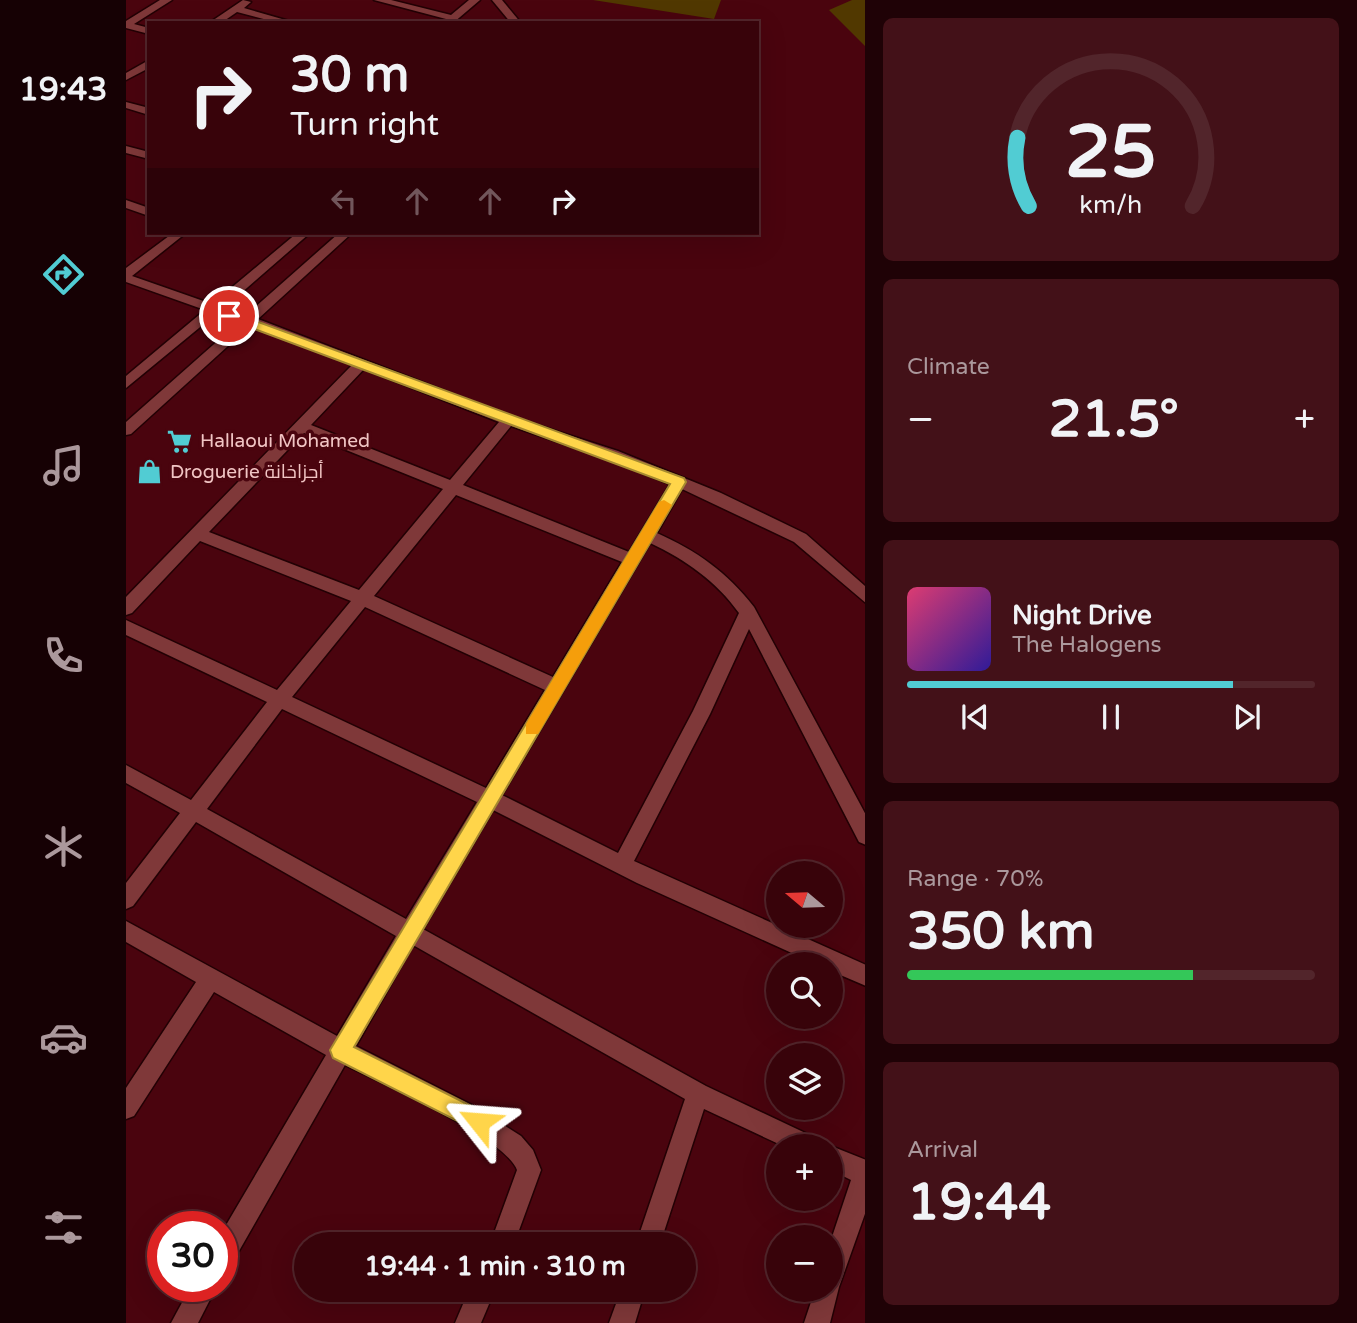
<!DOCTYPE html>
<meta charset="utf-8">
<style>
body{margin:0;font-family:"Varela Round",Cairo,sans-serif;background:#431118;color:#f1f3f6;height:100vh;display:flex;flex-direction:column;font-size:26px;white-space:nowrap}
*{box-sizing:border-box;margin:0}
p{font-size:23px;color:#ab989c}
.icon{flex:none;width:38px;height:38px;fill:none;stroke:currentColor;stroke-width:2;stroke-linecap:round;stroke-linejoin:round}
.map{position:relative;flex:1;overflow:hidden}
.drawer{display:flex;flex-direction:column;gap:18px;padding:18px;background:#1f0206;width:492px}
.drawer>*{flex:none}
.top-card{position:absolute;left:21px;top:21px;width:612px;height:214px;border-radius:0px;box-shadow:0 7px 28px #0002,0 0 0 2px #52252b;background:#38030a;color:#f1f3f6;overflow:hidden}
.needle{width:46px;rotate:289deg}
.fabs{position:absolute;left:640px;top:861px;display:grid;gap:14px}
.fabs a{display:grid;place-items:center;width:77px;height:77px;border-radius:50%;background:#38030a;box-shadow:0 7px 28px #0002,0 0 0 2px #52252b;font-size:35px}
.speed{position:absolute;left:21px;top:1211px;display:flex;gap:14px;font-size:35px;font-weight:700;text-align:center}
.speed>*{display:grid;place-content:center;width:91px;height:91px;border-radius:50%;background:#38030a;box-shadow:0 7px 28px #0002,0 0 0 2px #52252b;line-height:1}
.speed .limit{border:10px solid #d22;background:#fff;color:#111}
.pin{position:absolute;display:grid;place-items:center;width:60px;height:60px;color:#fff;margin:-30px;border:4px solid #fff;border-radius:50%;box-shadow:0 2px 7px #0007}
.me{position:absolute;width:77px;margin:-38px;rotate:298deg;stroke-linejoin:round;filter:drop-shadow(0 0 5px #0008)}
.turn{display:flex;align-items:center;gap:24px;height:147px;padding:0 28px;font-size:32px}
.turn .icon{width:91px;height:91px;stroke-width:2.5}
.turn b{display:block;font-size:49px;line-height:60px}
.lanes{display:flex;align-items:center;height:66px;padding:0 28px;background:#0003;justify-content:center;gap:35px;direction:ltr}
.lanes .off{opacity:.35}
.big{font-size:52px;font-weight:700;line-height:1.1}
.drawer .card{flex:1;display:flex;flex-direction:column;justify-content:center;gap:10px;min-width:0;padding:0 24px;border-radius:10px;background:#431118}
.drawer .dial{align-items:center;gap:0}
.dial svg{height:182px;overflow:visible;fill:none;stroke:#52252b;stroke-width:7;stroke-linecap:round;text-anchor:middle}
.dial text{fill:#f1f3f6;stroke:none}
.song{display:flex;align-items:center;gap:21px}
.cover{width:84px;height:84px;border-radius:10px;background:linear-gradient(135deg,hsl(340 70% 55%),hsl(250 70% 35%))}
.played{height:7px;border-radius:4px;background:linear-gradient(90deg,#51ccd3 80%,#52252b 80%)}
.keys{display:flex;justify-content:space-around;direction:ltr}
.heat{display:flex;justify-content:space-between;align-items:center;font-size:38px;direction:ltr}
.charge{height:10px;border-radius:5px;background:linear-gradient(90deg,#34c759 70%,#52252b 0)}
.trip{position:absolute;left:168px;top:1232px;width:402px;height:70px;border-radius:35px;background:#38030a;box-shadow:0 7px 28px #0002,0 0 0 2px #52252b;font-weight:700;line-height:70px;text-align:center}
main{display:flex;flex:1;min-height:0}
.menu{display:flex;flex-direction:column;width:126px;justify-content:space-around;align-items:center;background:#160104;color:#ab989c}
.menu .icon{width:49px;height:49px}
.menu .selected{color:#51ccd3}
.menu b{font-size:32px;color:#f1f3f6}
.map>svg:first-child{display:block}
.green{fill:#513800}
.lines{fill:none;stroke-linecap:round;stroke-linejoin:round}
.minor-casing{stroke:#220104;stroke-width:3}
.minor{fill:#7f3839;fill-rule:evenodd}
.route{fill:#ffd54a;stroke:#a68a30;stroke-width:2}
.slow{fill:#f59e0b}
.labels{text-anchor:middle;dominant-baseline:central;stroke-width:7;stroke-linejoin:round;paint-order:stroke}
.poi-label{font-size:19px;fill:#f1c5c4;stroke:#4a040e;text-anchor:start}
</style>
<main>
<nav class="menu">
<b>19:43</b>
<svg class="icon selected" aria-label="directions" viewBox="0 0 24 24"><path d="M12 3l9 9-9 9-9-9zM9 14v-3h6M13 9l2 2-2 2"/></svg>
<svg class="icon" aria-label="music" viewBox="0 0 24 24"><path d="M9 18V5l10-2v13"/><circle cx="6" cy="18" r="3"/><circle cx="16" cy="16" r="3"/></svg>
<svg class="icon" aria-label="phone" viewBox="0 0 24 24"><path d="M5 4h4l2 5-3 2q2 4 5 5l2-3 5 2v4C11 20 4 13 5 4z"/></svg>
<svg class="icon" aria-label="climate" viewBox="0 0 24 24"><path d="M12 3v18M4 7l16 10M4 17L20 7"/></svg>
<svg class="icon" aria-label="car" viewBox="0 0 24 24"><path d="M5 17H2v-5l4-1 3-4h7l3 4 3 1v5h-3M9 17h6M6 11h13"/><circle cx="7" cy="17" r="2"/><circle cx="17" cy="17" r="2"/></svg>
<svg class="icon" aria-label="filters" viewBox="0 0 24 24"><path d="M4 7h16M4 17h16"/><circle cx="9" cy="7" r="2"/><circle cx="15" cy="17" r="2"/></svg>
</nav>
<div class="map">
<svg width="740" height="1323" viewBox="0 0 740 1323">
<rect width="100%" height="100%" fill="#4a040e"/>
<g class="green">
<path d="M467 0H595L588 19Z"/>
<path d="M726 0H739V46L703 10Z"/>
</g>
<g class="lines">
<defs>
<g id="minor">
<path d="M34 0H46L8 24 23 28V34L0 28V21Z"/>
<path d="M117 0 125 2 118 8 170 23H153L111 12 95 23H83Z"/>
<path d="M248 0H265L325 15 343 0H354L327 23H316L320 19Z"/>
<path d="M366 0H376L395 23H385Z"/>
<path d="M23 60V68L0 80V73Z"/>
<path d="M0 102 23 108V115L0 108Z"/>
<path d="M0 146 23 152V159L0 153Z"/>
<path d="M0 200 23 208V216L0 208Z"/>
<path d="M47 233H60L6 276 86 304 171 233H184L98 308 120 315 213 233H226L132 319 387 417 492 451 595 493 680 534 740 587V603L668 542 556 489 531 533C571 551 601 572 628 607L740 815V845L733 842 623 629 584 714 508 861 740 965V986L705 971V964H690L511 883 367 810 297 929 580 1086 690 1138 694 1146H657L578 1109 534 1244H510L559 1099 287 945 230 1046 344 1104 395 1136 407 1150 415 1170 388 1244H364L391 1170C380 1138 253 1082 219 1065L105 1265 96 1268V1232L200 1055 88 992 8 1116 0 1119V1088L70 982 0 942V921L211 1036 270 936 70 822 7 906 0 909V883L54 813 0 783V765L65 800 141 702 0 635V620L151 690 225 601 74 541 6 613 0 615V597L227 364 124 326 5 434 0 435V422L113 322 90 314 0 388V376L79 310 0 282V268ZM238 369 373 422 324 480 185 425ZM385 426 482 459 544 484 503 552 337 485ZM178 433 317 489 233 590 83 532ZM330 495 496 562 427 677 248 596ZM524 543C560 560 590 581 613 613L567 711 492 853 376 795ZM239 607 419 690 360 788 166 697ZM156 709 351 802 280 919 81 809Z"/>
<path d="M705 1146 740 1160V1211L713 1287 704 1323H678L689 1290H705V1240L725 1180 705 1170Z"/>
<path d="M65 1286H91L72 1323H45Z"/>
<path d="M343 1290H369L355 1323H329Z"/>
<path d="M495 1290H519L509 1323H483Z"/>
</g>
</defs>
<use href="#minor" class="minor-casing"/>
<use href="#minor" class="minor"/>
</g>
<path class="route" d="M99 313H108L558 478 560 482 228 1047 361 1114 364 1122 361 1129 353 1132 207 1058 204 1050 544 484 99 318Z"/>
<path class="slow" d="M538 500 546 505 412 734H400V724L533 502Z"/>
<defs>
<symbol id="supermarket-bare" viewBox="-9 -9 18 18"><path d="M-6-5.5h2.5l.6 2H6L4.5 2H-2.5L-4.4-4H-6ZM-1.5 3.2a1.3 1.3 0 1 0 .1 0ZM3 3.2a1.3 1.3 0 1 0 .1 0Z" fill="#51ccd3" stroke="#4a040e" stroke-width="2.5" paint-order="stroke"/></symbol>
<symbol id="shop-bare" viewBox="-9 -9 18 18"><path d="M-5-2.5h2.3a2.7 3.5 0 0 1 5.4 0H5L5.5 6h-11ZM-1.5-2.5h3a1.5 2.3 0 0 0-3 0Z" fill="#51ccd3" stroke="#4a040e" stroke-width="2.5" paint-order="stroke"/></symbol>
</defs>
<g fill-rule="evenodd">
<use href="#supermarket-bare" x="36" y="424" width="35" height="35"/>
<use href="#shop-bare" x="6" y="454" width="35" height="35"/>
</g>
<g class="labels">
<g class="poi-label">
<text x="74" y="441">Hallaoui Mohamed</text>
<text x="44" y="472">Droguerie أجزاخانة</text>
</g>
</g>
</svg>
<div class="fabs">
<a><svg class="needle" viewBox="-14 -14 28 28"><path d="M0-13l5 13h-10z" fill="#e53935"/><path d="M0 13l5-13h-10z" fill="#ab989c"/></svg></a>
<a><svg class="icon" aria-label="search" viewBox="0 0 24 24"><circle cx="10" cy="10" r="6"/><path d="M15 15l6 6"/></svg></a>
<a><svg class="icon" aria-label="layers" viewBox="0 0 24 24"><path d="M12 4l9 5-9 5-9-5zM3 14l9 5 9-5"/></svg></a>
<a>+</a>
<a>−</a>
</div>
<div class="speed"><div class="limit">30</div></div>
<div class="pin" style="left:103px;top:316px;background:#d93025"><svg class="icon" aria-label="arrive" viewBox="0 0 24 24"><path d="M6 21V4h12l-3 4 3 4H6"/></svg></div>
<svg class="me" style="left:353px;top:1122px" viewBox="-20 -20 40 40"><path d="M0-17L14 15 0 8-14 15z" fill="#ffd54a" stroke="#fff" stroke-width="4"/></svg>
<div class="trip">19:44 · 1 min · 310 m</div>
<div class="top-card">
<div class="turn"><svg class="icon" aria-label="right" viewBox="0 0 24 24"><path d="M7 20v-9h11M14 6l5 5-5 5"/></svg><div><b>30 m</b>Turn right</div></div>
<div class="lanes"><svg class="icon off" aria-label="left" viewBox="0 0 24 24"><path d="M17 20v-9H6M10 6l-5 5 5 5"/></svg><svg class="icon off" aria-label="ahead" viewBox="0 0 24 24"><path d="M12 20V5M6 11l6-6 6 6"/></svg><svg class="icon off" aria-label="ahead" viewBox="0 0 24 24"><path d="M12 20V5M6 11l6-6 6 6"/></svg><svg class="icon" aria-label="right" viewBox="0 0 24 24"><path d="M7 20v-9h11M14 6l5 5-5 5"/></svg></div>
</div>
</div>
<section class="drawer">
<div class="card dial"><svg viewBox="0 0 100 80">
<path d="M14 69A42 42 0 1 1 86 69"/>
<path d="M14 69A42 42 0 0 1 9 39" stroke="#51ccd3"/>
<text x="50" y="56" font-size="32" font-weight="700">25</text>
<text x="50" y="72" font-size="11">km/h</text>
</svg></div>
<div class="card"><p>Climate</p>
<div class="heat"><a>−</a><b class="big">21.5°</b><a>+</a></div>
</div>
<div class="card">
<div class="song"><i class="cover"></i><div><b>Night Drive</b><p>The Halogens</p></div></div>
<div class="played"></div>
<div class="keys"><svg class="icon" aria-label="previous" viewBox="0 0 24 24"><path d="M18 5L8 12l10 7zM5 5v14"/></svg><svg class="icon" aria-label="pause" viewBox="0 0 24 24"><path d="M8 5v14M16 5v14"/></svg><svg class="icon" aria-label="next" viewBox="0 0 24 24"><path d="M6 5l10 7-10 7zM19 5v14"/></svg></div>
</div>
<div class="card"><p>Range · 70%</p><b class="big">350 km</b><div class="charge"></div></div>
<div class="card"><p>Arrival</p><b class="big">19:44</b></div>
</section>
</main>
